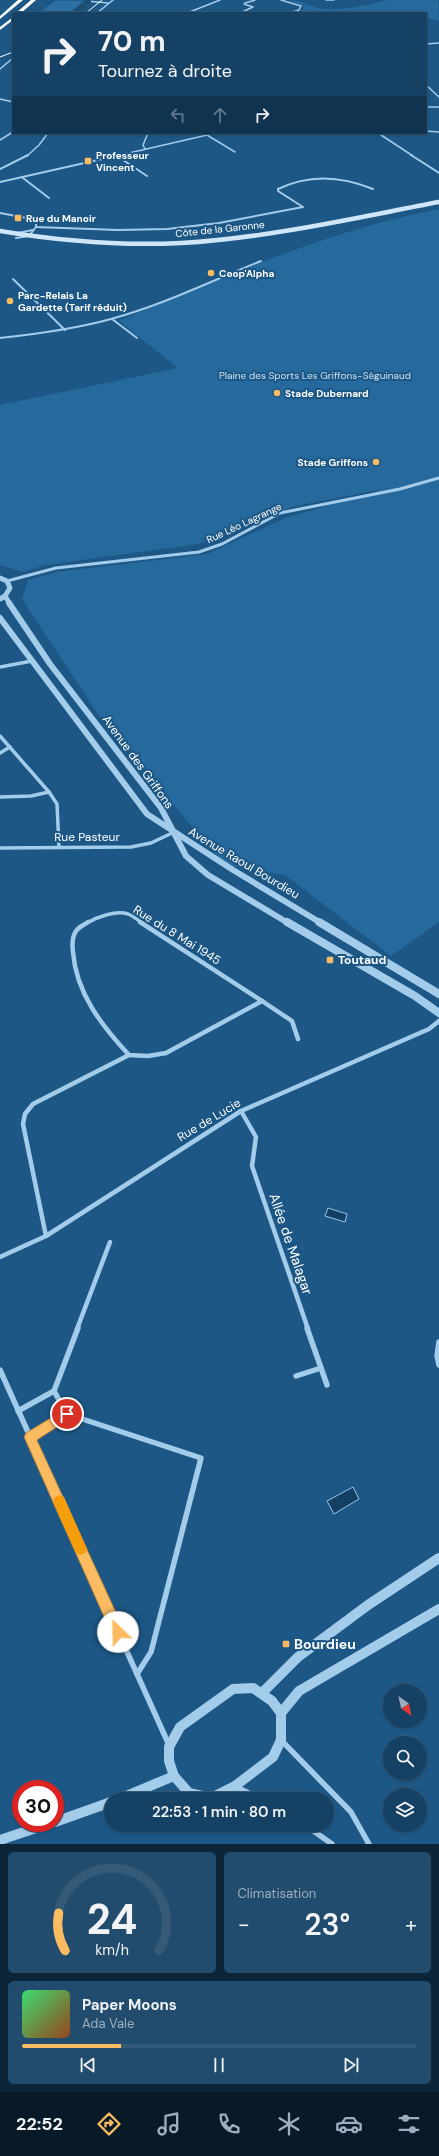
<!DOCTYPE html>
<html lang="fr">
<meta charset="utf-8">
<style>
body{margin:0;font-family:"DM Sans",sans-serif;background:#224c6d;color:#f1f3f6;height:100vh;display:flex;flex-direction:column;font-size:15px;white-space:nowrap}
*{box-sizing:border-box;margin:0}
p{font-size:13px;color:#9dafbf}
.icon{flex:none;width:22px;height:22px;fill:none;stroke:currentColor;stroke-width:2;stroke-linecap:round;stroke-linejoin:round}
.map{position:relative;height:1844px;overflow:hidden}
.side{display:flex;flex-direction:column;gap:8px;padding:8px;background:#0c2437;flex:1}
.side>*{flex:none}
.banner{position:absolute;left:12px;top:12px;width:415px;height:122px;border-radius:0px;box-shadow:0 1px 3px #0004,0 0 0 1px #345a78;background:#154164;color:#f1f3f6;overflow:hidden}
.needle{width:26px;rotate:147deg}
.buttons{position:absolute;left:383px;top:1684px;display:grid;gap:8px}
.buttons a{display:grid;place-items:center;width:44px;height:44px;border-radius:50%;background:#154164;box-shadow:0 1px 3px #0004,0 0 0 1px #345a78;font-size:20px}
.speed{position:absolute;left:12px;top:1780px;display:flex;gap:8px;font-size:20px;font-weight:700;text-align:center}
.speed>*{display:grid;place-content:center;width:52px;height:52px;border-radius:50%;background:#154164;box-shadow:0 1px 3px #0004,0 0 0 1px #345a78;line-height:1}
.speed .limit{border:6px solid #d22;background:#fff;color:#111}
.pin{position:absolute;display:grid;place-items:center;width:34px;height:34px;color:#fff;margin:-17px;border:2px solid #fff;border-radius:50%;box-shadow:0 1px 4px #0007}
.me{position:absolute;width:44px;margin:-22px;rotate:336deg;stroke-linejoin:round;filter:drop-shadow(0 0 3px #0008)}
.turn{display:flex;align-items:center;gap:14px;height:84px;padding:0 20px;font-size:18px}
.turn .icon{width:52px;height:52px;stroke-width:2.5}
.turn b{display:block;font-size:28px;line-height:34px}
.lanes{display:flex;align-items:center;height:38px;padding:0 20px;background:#0003;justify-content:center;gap:20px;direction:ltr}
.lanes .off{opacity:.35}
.big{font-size:30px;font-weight:600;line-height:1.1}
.side .card{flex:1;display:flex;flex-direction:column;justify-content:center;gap:6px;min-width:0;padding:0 14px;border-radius:6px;background:#224c6d}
.side .dial{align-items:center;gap:0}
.dial svg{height:104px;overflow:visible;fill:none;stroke:#345a78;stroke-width:7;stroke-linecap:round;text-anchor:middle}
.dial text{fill:#f1f3f6;stroke:none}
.song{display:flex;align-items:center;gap:12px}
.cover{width:48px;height:48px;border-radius:6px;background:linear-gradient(135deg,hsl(140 70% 55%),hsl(20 70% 35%))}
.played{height:4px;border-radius:2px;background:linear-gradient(90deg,#fbbc61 25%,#345a78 25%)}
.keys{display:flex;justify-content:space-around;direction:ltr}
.heat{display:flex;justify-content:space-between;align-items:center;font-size:22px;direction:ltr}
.side .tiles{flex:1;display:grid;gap:8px;grid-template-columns:1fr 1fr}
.card:last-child{grid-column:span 2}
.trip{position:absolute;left:104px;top:1792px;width:230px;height:40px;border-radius:20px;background:#154164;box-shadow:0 1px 3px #0004,0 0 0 1px #345a78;font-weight:600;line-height:40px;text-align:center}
.tab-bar{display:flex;height:64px;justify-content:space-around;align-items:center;background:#081a28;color:#9dafbf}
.tab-bar .icon{width:28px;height:28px}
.tab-bar .current{color:#fbbc61}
.tab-bar b{font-size:18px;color:#f1f3f6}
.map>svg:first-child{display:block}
.green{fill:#266a9d}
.water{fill:#133f63;stroke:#96c9ed}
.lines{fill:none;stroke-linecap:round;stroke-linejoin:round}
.minor-far5{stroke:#a3cceb;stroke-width:1.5}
.minor-far4{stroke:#a3cceb;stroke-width:2}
.minor-far3{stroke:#a3cceb;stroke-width:3}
.minor-far2{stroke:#a3cceb;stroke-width:3.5}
.minor-far1{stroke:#a3cceb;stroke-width:4.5}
.minor{stroke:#a3cceb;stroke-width:5.5}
.tertiary-far3{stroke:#a3cceb;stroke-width:5}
.tertiary-far2{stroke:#a3cceb;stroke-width:6}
.tertiary-far1{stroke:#a3cceb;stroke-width:8}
.tertiary{stroke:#a3cceb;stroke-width:10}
.secondary{stroke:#cfe6f8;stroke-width:4.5}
.motorway{fill:#fff;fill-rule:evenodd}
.tram{stroke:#fff;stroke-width:1}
.shaded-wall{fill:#1e4e72}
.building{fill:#2b6fa3;stroke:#1e4e72}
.route{fill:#fbbc61;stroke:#a37a3f}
.slow{fill:#f59e0b}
.poi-dot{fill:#fbbc61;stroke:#1c5785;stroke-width:1.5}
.labels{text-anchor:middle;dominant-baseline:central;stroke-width:4;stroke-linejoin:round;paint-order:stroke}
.far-poi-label{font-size:10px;font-weight:bold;fill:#fff;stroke:#1c5785;text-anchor:start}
.far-street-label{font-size:10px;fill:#fff;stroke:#1c5785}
.far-park-label{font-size:10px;fill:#c8e4f8;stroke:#1c5785}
.street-label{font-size:12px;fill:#fff;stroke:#1c5785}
.poi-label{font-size:12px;font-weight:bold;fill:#fff;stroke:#1c5785;text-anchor:start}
.near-street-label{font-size:14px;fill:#fff;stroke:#1c5785}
.near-poi-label{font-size:14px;font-weight:bold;fill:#fff;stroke:#1c5785;text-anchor:start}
</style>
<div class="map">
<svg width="439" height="1844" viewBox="0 0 439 1844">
<rect width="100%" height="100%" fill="#1c5785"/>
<g class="green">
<path d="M289 0C302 0 311 8 324 9 345 10 368 5 388 0 403 0 422 0 438 0L439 21 426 18V13H297L304 9V6Z"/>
<path d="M439 209V922L391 956 285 875 224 865 98 714 22 599 28 580 57 572 208 554 285 518 388 488 295 506 198 544 45 565 23 572 0 565V405L178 368 119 321C223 278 328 230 439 209Z"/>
</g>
<g class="water">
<path d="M328 1208 347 1214 345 1222 325 1216Z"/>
<path d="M353 1487 359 1499 334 1514 327 1501Z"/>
</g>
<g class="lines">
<g class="minor-far5">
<path d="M281 0 301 6 299 10 289 13"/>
<path d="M326 0H334"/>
<path d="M87 1 108 3"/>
<path d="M245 3 255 0"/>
<path d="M97 13 113 0"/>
<path d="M187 13 220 0"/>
<path d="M240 13 253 7 244 4"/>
<path d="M426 44 439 43"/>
<path d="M0 69 13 58"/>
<path d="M426 85 439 97"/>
<path d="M0 99 13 102"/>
<path d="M426 107H439"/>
<path d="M426 131 439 132"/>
<path d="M378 133 413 156"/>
<path d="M207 135 235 152"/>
<path d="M0 140 13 132"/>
<path d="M145 149 143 145 148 133"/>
<path d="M27 156 39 145 48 133"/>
<path d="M116 156 216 133"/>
</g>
<g class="minor-far4">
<path d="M411 155 439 173"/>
<path d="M117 156 147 176"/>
<path d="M0 169 28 155"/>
<path d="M23 178 49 198"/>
<path d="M0 182 120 155"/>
<path d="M0 213 27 218 36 222V227L29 236 16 238"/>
<path d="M36 227 118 230 167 229 219 223 303 207 278 191V189C309 174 341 176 373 189"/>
<path d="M17 233 33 230"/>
<path d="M13 279 65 330"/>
<path d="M112 319 137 338"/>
<path d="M0 338C37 334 75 329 111 319 163 305 211 281 261 261"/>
</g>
<path class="minor-far3" d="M7 581 56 568 199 552 222 544 280 513 400 489 439 478"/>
<g class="minor-far2">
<path d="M0 667 32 661"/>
<path d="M0 736 49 792 57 804 59 847"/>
<path d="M0 753 10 747"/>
<path d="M0 797 31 796 49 792"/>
<path d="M0 848 131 847 151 843 172 833"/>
<path d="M87 923C97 917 116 910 128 914 133 916 138 920 142 923"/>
</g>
<g class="minor-far1">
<path d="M88 922C84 925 79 927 76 931 72 937 72 945 73 952 76 993 102 1026 129 1055L148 1056 166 1053 262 1001"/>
<path d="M140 922 262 1001"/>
<path d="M262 1001 292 1021 298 1039"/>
<path d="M241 1111 256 1137 252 1166 308 1329"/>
<path d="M46 1236 23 1124 25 1114 33 1104 129 1055"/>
<path d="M0 1257 46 1236 241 1111 429 1029 439 1021"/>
<path d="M77 1329 110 1242"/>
</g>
<g class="minor">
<path d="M307 1328 327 1385"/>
<path d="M439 1342 437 1356 439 1365"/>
<path d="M0 1370 169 1745"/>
<path d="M296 1376 321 1368"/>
<path d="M54 1391 67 1414"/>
<path d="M18 1411 54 1391 78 1328"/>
<path d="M30 1437 67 1414 201 1458 151 1652 137 1674"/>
<path d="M281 1740 351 1812 369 1844"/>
<path d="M236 1787 261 1799"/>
<path d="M305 1825 332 1844"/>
</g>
<g class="tertiary-far3">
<path d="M0 578 7 581 10 588 5 596 0 599"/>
<path d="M5 596 10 604"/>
</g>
<g class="tertiary-far2">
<path d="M9 603 50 664 161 808 186 856 208 875 288 923"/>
<path d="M0 618 147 814 233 870 321 923"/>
</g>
<g class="tertiary-far1">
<path d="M287 922 415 996 439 1013"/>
<path d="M319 922 439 994"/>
</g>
<g class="tertiary">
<path d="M253 1688 272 1701 281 1713V1740L273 1757 235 1786 211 1798 189 1793 174 1776 169 1761V1747L180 1727 233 1689Z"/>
<path d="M262 1693 298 1657 368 1605 439 1558"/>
<path d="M281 1713 299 1691 439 1609"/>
<path d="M119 1799 174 1776"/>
<path d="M55 1822 111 1802"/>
<path d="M0 1840 51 1823"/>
</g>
<path class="secondary" d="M0 231C60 241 121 246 181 243 268 238 354 218 439 202"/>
<g class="motorway">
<path d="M18 0H23L0 19V16Z"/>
<path d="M31 0H36L21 13H16Z"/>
<path d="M13 17V20L0 30V27Z"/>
</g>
<g class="tram">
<path d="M86 13 102 0"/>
<path d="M0 57 13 52"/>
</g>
</g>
<path class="shaded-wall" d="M86 0H91V4L80 13H70Z"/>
<path class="building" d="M55 0H86L70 13H38Z"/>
<path class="route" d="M67 1408 71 1410 73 1414 71 1418 37 1440 125 1632 123 1637 118 1639 113 1637 24 1437 26 1433Z"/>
<path class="slow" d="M59 1495 64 1497 87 1549 85 1553 80 1555 76 1553 53 1502 55 1497Z"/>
<g class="poi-dot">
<rect x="84" y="157" width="8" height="8" rx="2"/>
<rect x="14" y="214" width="8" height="8" rx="2"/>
<circle cx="211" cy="273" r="4"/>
<circle cx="10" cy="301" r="4"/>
<circle cx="277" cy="393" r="4"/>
<circle cx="376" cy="462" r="4"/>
<rect x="326" y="956" width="8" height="8" rx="2"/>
<rect x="282" y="1640" width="8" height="8" rx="2"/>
</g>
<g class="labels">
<g class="far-poi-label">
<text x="96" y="155">Professeur<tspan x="96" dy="12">Vincent</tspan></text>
<text x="26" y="218">Rue du Manoir</text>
<text x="219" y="273">Coop'Alpha</text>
<text x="18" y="295">Parc-Relais La<tspan x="18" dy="12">Gardette (Tarif réduit)</tspan></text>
<text x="285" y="393">Stade Dubernard</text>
<text x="368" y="462" text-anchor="end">Stade Griffons</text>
</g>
<g class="far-street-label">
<text transform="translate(220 229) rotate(-6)">Côte de la Garonne</text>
<text transform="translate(244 523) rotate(-25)">Rue Léo Lagrange</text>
</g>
<g class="far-park-label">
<text x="315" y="375">Plaine des Sports Les Griffons-Séguinaud</text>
</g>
<g class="street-label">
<text transform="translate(138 762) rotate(54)">Avenue des Griffons</text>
<text x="87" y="837">Rue Pasteur</text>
<text transform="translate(244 863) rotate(31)">Avenue Raoul Bourdieu</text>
<text transform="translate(177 935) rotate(32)">Rue du 8 Mai 1945</text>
<text transform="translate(209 1120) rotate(-31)">Rue de Lucie</text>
</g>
<g class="poi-label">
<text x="338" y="960">Toutaud</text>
</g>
<g class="near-street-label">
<text transform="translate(291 1244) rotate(71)">Allée de Malagar</text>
</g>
<g class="near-poi-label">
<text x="294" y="1644">Bourdieu</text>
</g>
</g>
</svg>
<div class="buttons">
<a><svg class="needle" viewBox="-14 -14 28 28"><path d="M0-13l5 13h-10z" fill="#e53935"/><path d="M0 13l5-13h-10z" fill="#9dafbf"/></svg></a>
<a><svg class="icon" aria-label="search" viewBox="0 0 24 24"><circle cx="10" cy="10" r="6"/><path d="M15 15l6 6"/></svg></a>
<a><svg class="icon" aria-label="layers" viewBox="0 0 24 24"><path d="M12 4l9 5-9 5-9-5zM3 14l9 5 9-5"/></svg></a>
</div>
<div class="speed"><div class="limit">30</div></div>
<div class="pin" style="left:67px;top:1414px;background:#d93025"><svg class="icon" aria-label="arrive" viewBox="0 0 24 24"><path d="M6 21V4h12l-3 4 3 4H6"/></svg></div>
<svg class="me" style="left:118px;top:1632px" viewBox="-20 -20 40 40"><circle r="19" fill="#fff"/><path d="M0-13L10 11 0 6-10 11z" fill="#fbbc61"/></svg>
<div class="trip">22:53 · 1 min · 80 m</div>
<div class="banner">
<div class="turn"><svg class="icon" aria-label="right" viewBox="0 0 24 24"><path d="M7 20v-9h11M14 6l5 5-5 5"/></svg><div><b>70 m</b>Tournez à droite</div></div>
<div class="lanes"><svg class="icon off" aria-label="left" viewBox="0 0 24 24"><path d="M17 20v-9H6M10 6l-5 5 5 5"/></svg><svg class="icon off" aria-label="ahead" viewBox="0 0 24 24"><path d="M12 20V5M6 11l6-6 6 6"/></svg><svg class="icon" aria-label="right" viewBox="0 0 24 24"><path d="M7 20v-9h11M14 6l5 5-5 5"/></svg></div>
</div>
</div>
<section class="side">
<div class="tiles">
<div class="card dial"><svg viewBox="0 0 100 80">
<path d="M14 69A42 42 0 1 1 86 69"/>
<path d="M14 69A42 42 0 0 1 9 40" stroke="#fbbc61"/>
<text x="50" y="56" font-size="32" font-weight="700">24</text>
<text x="50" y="72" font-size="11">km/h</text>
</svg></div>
<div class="card"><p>Climatisation</p>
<div class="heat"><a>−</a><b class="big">23°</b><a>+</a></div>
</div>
<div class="card">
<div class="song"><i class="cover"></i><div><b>Paper Moons</b><p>Ada Vale</p></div></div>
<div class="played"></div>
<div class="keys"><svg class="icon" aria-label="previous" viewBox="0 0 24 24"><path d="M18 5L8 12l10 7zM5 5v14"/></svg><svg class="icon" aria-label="pause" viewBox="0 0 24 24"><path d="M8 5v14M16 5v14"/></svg><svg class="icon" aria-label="next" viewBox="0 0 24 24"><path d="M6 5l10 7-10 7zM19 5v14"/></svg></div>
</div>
</div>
</section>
<nav class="tab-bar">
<b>22:52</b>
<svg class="icon current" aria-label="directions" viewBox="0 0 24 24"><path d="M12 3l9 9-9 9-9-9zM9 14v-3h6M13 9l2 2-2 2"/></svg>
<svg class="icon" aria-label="music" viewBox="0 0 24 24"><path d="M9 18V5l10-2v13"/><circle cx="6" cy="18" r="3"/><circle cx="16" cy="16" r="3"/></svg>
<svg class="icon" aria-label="phone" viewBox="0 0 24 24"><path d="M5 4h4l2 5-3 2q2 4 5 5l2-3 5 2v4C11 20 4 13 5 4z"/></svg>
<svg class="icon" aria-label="climate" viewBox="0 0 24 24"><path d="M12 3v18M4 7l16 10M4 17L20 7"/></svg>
<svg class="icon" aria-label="car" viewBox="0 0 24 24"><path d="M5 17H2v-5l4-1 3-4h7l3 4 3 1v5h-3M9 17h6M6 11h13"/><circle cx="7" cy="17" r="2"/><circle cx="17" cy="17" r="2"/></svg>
<svg class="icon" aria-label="filters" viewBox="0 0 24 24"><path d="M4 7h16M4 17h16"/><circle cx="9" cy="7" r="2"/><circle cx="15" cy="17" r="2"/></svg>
</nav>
